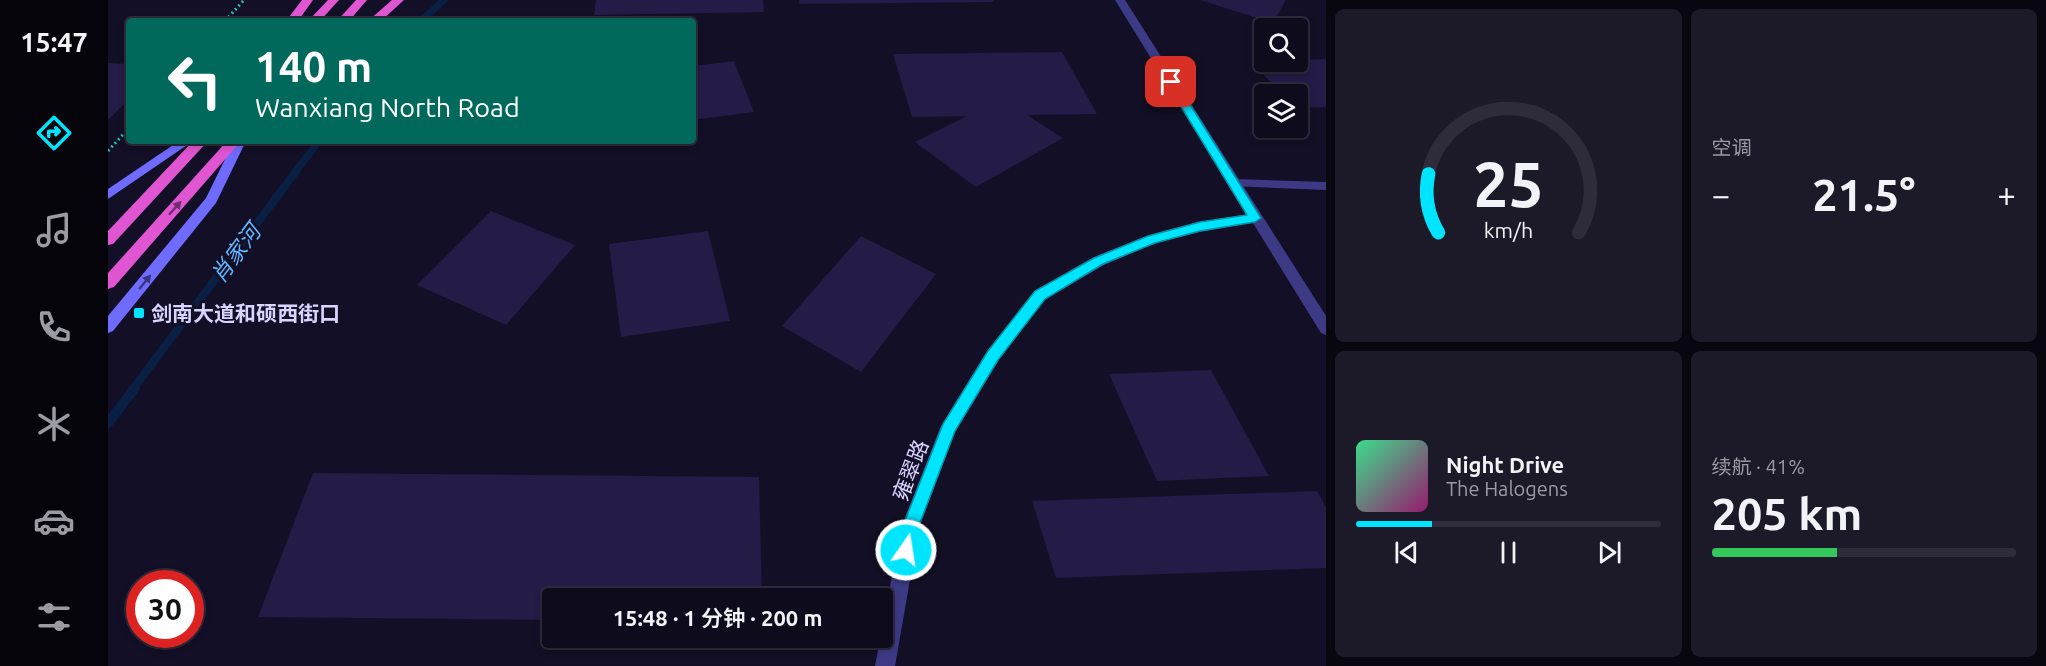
<!DOCTYPE html>
<html lang="zh">
<meta charset="utf-8">
<style>
body{margin:0;font-family:Ubuntu,"Noto Sans SC",sans-serif;background:#1c1929;color:#f1f3f6;height:100vh;display:flex;flex-direction:column;font-size:22px;white-space:nowrap}
*{box-sizing:border-box;margin:0}
p{font-size:20px;color:#9b9ba3}
.icon{flex:none;width:33px;height:33px;fill:none;stroke:currentColor;stroke-width:2;stroke-linecap:round;stroke-linejoin:round}
.map{position:relative;flex:1;overflow:hidden}
.side{display:flex;flex-direction:column;gap:9px;padding:9px;background:#08060f;width:720px}
.side>*{flex:none}
.hud{position:absolute;left:18px;top:18px;width:570px;height:126px;border-radius:6px;box-shadow:0 3px 9px #0003,0 0 0 2px #2e2b3b;background:#00695c;color:#fff;overflow:hidden}
.buttons{position:absolute;left:1146px;top:18px;display:grid;gap:12px}
.buttons a{display:grid;place-items:center;width:54px;height:54px;border-radius:6px;background:#0e0b1c;box-shadow:0 3px 9px #0003,0 0 0 2px #2e2b3b;font-size:30px}
.speed{position:absolute;left:18px;top:570px;display:flex;gap:12px;font-size:30px;font-weight:700;text-align:center}
.speed>*{display:grid;place-content:center;width:78px;height:78px;border-radius:50%;background:#0e0b1c;box-shadow:0 3px 9px #0003,0 0 0 2px #2e2b3b;line-height:1}
.speed .limit{border:9px solid #d22;background:#fff;color:#111}
.pin{position:absolute;display:grid;place-items:center;width:51px;height:51px;color:#fff;margin:-26px;border-radius:12px;box-shadow:0 3px 9px #0006}
.me{position:absolute;width:66px;margin:-33px;rotate:13deg;stroke-linejoin:round;filter:drop-shadow(0 0 4px #0008)}
.turn{display:flex;align-items:center;gap:21px;height:126px;padding:0 30px;font-size:27px}
.turn .icon{width:78px;height:78px;stroke-width:2.5}
.turn b{display:block;font-size:42px;line-height:51px}
.big{font-size:45px;font-weight:600;line-height:1.1}
.side .card{flex:1;display:flex;flex-direction:column;justify-content:center;gap:9px;min-width:0;padding:0 21px;border-radius:9px;background:#1c1929}
.side .dial{align-items:center;gap:0}
.dial svg{height:156px;overflow:visible;fill:none;stroke:#2e2b3b;stroke-width:7;stroke-linecap:round;text-anchor:middle}
.dial text{fill:#f1f3f6;stroke:none}
.song{display:flex;align-items:center;gap:18px}
.cover{width:72px;height:72px;border-radius:9px;background:linear-gradient(135deg,hsl(150 70% 55%),hsl(320 70% 35%))}
.played{height:6px;border-radius:3px;background:linear-gradient(90deg,#00e5ff 25%,#2e2b3b 25%)}
.keys{display:flex;justify-content:space-around;direction:ltr}
.heat{display:flex;justify-content:space-between;align-items:center;font-size:33px;direction:ltr}
.charge{height:9px;border-radius:4px;background:linear-gradient(90deg,#34c759 41%,#2e2b3b 0)}
.side .tiles{flex:1;display:grid;gap:9px;grid-template-columns:repeat(2,1fr)}
.trip{position:absolute;left:434px;top:588px;width:351px;height:60px;border-radius:6px;background:#0e0b1c;box-shadow:0 3px 9px #0003,0 0 0 2px #2e2b3b;font-weight:600;line-height:60px;text-align:center}
main{display:flex;flex:1;min-height:0}
.tab-bar{display:flex;flex-direction:column;width:108px;justify-content:space-around;align-items:center;background:#06040b;color:#9b9ba3}
.tab-bar .icon{width:42px;height:42px}
.tab-bar .active{color:#00e5ff}
.tab-bar b{font-size:27px;color:#f1f3f6}
.map>svg:first-child{display:block}
.lines{fill:none;stroke-linecap:round;stroke-linejoin:round}
.stream-far2{stroke:#0a1f44;stroke-width:7}
.stream-far1{stroke:#0a1f44;stroke-width:8}
.stream{stroke:#0a1f44;stroke-width:10}
.building{fill:#241b47}
.path{stroke:#2fb8b0;stroke-width:3;stroke-dasharray:2 3;stroke-linecap:butt}
.minor{fill:#3d3a85;fill-rule:evenodd}
.tertiary{fill:#3d3a85;fill-rule:evenodd}
.secondary{fill:#6f6bff;fill-rule:evenodd}
.trunk{fill:#e055d1;fill-rule:evenodd}
.oneway{fill:#6f2e73}
.oneway2{fill:#38347d}
.route{fill:#00e5ff;stroke:#0095a6;stroke-width:1.5}
.poi-dot{fill:#00e5ff;stroke:#130f26;stroke-width:2}
.labels{text-anchor:middle;dominant-baseline:central;stroke-width:6;stroke-linejoin:round;paint-order:stroke}
.poi-label{font-size:21px;font-weight:bold;fill:#d9d4ff;stroke:#130f26;text-anchor:start}
.street-label{font-size:21px;fill:#d9d4ff;stroke:#130f26}
.water-label{font-size:22px;font-style:italic;fill:#62b6ff;stroke:#130f26}
</style>
<main>
<nav class="tab-bar">
<b>15:47</b>
<svg class="icon active" aria-label="directions" viewBox="0 0 24 24"><path d="M12 3l9 9-9 9-9-9zM9 14v-3h6M13 9l2 2-2 2"/></svg>
<svg class="icon" aria-label="music" viewBox="0 0 24 24"><path d="M9 18V5l10-2v13"/><circle cx="6" cy="18" r="3"/><circle cx="16" cy="16" r="3"/></svg>
<svg class="icon" aria-label="phone" viewBox="0 0 24 24"><path d="M5 4h4l2 5-3 2q2 4 5 5l2-3 5 2v4C11 20 4 13 5 4z"/></svg>
<svg class="icon" aria-label="climate" viewBox="0 0 24 24"><path d="M12 3v18M4 7l16 10M4 17L20 7"/></svg>
<svg class="icon" aria-label="car" viewBox="0 0 24 24"><path d="M5 17H2v-5l4-1 3-4h7l3 4 3 1v5h-3M9 17h6M6 11h13"/><circle cx="7" cy="17" r="2"/><circle cx="17" cy="17" r="2"/></svg>
<svg class="icon" aria-label="filters" viewBox="0 0 24 24"><path d="M4 7h16M4 17h16"/><circle cx="9" cy="7" r="2"/><circle cx="15" cy="17" r="2"/></svg>
</nav>
<div class="map">
<svg width="1218" height="666" viewBox="0 0 1218 666">
<rect width="100%" height="100%" fill="#130f26"/>
<g class="lines">
<g class="stream-far2">
<path d="M313 21 336 0"/>
<path d="M188 171 211 141"/>
</g>
<path class="stream-far1" d="M25 389 189 170"/>
<path class="stream" d="M0 423 27 388"/>
</g>
<g class="building">
<path d="M488 0H655L656 12 486 15Z"/>
<path d="M691 0H886V2L691 4Z"/>
<path d="M1092 0H1178L1165 23Z"/>
<path d="M954 52 989 114 919 115 955 138 868 187 807 142 859 116 804 117 785 54Z"/>
<path d="M1218 59V107L1190 108V94H1173L1144 62Z"/>
<path d="M626 61 646 112 585 120V66Z"/>
<path d="M0 63 21 64V99L0 120Z"/>
<path d="M383 211 467 245 398 325 309 285Z"/>
<path d="M600 231 622 321 513 337 501 244Z"/>
<path d="M753 236 828 274 753 372 674 326Z"/>
<path d="M1103 370 1161 476 1049 481 1001 374Z"/>
<path d="M205 473 651 477 654 598H444V620L150 617Z"/>
<path d="M1209 491 1218 507V568L948 578 924 501Z"/>
</g>
<g class="lines">
<g class="path">
<path d="M117 21 136 0"/>
<path d="M0 151 21 128"/>
</g>
<g class="minor">
<path d="M1126 179 1218 182V190L1122 186 1120 183Z"/>
<path d="M1147 213 1154 218 1152 221 1092 232 1047 243 996 265 937 299 890 361 847 431 811 528 787 666H767L793 528 832 428 880 351 927 291 986 257 1039 236 1092 222Z"/>
</g>
<path class="tertiary" d="M1007 0H1017L1218 316V335L1213 333Z"/>
<g class="secondary">
<path d="M71 141H85L0 199V189Z"/>
<path d="M126 141H138L108 203 5 331 0 333V316L98 198Z"/>
</g>
<g class="trunk">
<path d="M194 0H205L190 21H178Z"/>
<path d="M220 0H231L212 21H200Z"/>
<path d="M248 0H259L241 21H229Z"/>
<path d="M284 0H296L273 21H260Z"/>
<path d="M85 141H100L5 244 0 245V231Z"/>
<path d="M119 141H133L6 287 0 289V273Z"/>
</g>
</g>
<defs><path id="oneway-solid" d="M-6-.8H1V-3.2L6.5 0L1 3.2V.8H-6Z" transform="scale(1.5)"/></defs>
<use class="oneway" href="#oneway-solid" transform="translate(67 208) rotate(-48)"/>
<use class="oneway2" href="#oneway-solid" transform="translate(37 282) rotate(-51)"/>
<path class="route" d="M1059 79 1068 82 1153 218 1147 222 1092 231 1047 243 995 264 937 299 890 360 847 431 810 528 804 556 798 559 792 556 789 550 794 528 835 424 880 351 927 291 986 258 1040 236 1092 222 1139 215 1058 82Z"/>
<rect class="poi-dot" x="25" y="307" width="12" height="12" rx="3"/>
<g class="labels">
<g class="poi-label">
<text x="43" y="313">剑南大道和硕西街口</text>
</g>
<g class="street-label">
<text transform="translate(802 470) rotate(-69)">雍翠路</text>
</g>
<g class="water-label">
<text transform="translate(127 253) rotate(-53)">肖家河</text>
</g>
</g>
</svg>
<div class="buttons">
<a><svg class="icon" aria-label="search" viewBox="0 0 24 24"><circle cx="10" cy="10" r="6"/><path d="M15 15l6 6"/></svg></a>
<a><svg class="icon" aria-label="layers" viewBox="0 0 24 24"><path d="M12 4l9 5-9 5-9-5zM3 14l9 5 9-5"/></svg></a>
</div>
<div class="speed"><div class="limit">30</div></div>
<div class="pin" style="left:1063px;top:82px;background:#d93025"><svg class="icon" aria-label="arrive" viewBox="0 0 24 24"><path d="M6 21V4h12l-3 4 3 4H6"/></svg></div>
<svg class="me" style="left:798px;top:550px" viewBox="-20 -20 40 40"><circle r="17" fill="#00e5ff" stroke="#fff" stroke-width="3"/><path d="M0-11L8 9 0 5-8 9z" fill="#fff"/></svg>
<div class="trip">15:48 · 1 分钟 · 200 m</div>
<div class="hud">
<div class="turn"><svg class="icon" aria-label="left" viewBox="0 0 24 24"><path d="M17 20v-9H6M10 6l-5 5 5 5"/></svg><div><b>140 m</b>Wanxiang North Road</div></div>
</div>
</div>
<section class="side">
<div class="tiles">
<div class="card dial"><svg viewBox="0 0 100 80">
<path d="M14 69A42 42 0 1 1 86 69"/>
<path d="M14 69A42 42 0 0 1 9 39" stroke="#00e5ff"/>
<text x="50" y="56" font-size="32" font-weight="700">25</text>
<text x="50" y="72" font-size="11">km/h</text>
</svg></div>
<div class="card"><p>空调</p>
<div class="heat"><a>−</a><b class="big">21.5°</b><a>+</a></div>
</div>
<div class="card">
<div class="song"><i class="cover"></i><div><b>Night Drive</b><p>The Halogens</p></div></div>
<div class="played"></div>
<div class="keys"><svg class="icon" aria-label="previous" viewBox="0 0 24 24"><path d="M18 5L8 12l10 7zM5 5v14"/></svg><svg class="icon" aria-label="pause" viewBox="0 0 24 24"><path d="M8 5v14M16 5v14"/></svg><svg class="icon" aria-label="next" viewBox="0 0 24 24"><path d="M6 5l10 7-10 7zM19 5v14"/></svg></div>
</div>
<div class="card"><p>续航 · 41%</p><b class="big">205 km</b><div class="charge"></div></div>
</div>
</section>
</main>
